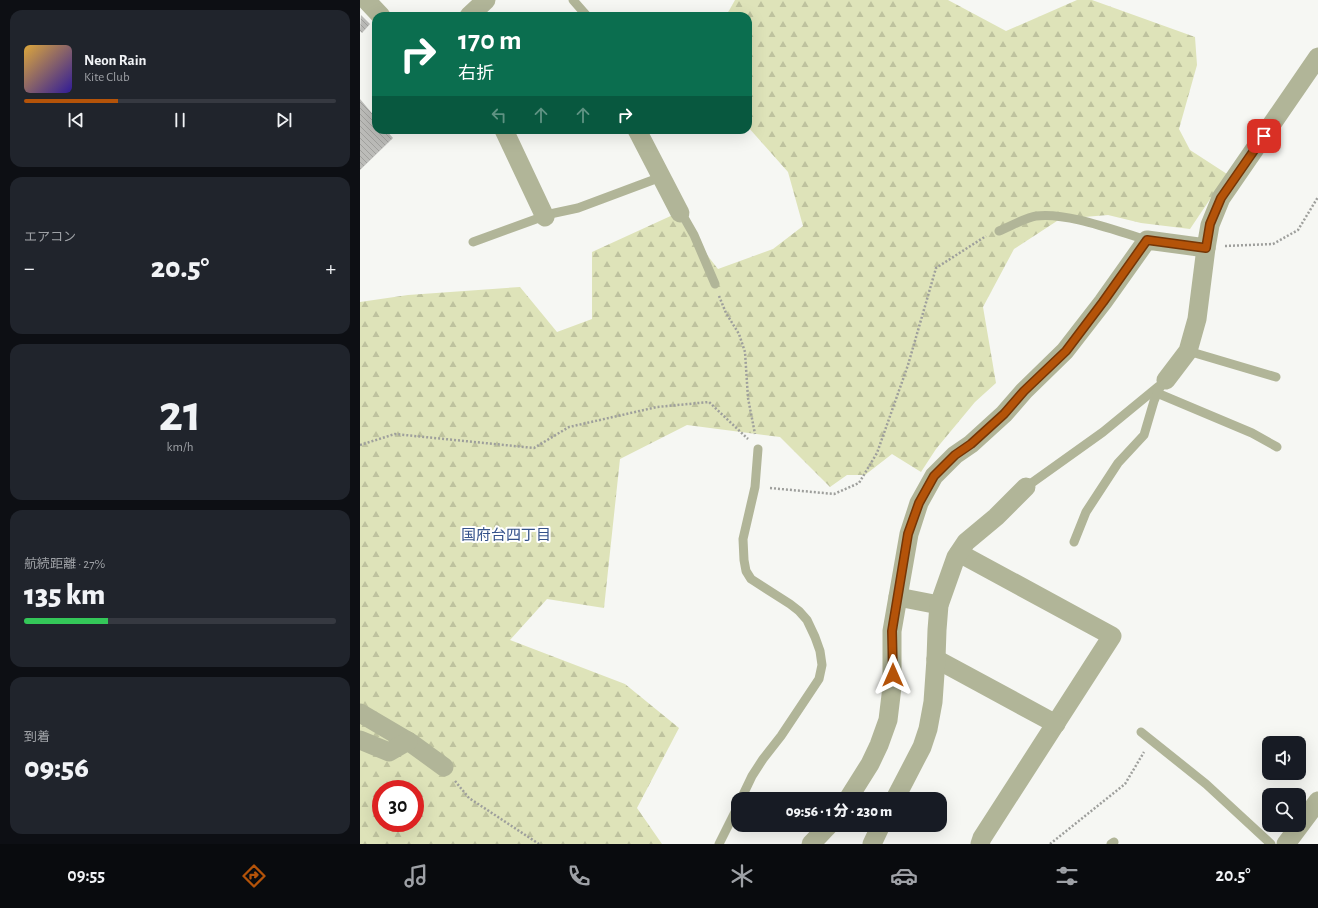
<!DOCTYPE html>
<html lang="ja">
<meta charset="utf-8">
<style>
body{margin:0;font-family:"Alegreya Sans","Noto Sans JP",sans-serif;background:#20242c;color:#f1f3f6;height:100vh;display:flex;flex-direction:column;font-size:15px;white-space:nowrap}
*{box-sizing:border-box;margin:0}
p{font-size:13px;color:#9ea1a6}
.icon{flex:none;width:22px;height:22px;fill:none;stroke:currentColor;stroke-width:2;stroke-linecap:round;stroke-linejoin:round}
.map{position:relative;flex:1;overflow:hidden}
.sheet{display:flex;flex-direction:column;gap:10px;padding:10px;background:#0d0f14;width:360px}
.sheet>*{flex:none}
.hud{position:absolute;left:12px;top:12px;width:380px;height:122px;border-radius:12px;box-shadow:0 4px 16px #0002;background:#0b6e4f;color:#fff;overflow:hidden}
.controls{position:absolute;left:902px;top:736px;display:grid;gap:8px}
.controls a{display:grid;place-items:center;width:44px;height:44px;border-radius:8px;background:#171b24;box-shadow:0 4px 16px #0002;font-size:20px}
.speed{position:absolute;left:12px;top:780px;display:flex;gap:8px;font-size:20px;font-weight:700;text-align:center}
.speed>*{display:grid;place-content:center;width:52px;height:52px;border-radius:50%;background:#171b24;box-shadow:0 4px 16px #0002;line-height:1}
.speed .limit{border:6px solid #d22;background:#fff;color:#111}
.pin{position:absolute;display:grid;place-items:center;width:34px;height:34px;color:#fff;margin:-17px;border-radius:8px;box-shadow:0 2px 6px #0006}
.me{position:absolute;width:44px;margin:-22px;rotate:0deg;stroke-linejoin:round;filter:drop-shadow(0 0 3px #0008)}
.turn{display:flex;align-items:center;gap:14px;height:84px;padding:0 20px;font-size:18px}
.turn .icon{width:52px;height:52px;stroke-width:2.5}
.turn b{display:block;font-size:28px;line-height:34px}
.lanes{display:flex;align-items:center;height:38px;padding:0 20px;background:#0003;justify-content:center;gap:20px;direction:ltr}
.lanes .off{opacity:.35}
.big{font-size:30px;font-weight:800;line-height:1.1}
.sheet .widget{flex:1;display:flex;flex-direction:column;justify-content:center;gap:6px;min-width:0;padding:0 14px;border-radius:12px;background:#20242c}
.sheet .dial{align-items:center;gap:0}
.dial b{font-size:52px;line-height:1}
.song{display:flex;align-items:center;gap:12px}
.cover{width:48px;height:48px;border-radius:6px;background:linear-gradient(135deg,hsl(40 70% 55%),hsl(250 70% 35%))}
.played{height:4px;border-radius:2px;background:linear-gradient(90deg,#b45309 30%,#363941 30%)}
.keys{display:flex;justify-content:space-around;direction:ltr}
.heat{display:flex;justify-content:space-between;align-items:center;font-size:22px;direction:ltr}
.charge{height:6px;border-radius:3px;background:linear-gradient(90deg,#34c759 27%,#363941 0)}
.trip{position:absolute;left:371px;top:792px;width:216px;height:40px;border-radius:12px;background:#171b24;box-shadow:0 4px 16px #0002;font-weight:800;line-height:40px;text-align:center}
.dock{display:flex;height:64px;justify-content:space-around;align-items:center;background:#090b0e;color:#9ea1a6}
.dock .icon{width:28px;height:28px}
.dock .current{color:#b45309}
.dock b{font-size:18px;color:#f1f3f6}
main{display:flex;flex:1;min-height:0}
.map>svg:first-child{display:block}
.forest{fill:url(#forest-firs);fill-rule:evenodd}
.building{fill:url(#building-back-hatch)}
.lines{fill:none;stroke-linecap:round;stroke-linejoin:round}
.path{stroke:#9e9f9c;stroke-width:2.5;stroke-dasharray:2 2;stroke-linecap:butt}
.service{stroke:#b1b598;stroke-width:9}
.minor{stroke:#b1b598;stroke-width:19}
.route-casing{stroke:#753606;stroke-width:10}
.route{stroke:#b45309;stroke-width:7}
.labels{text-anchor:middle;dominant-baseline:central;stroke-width:4;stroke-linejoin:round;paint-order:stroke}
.neighbourhood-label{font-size:15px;fill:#34518a;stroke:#fffffe}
</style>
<main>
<section class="sheet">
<div class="widget">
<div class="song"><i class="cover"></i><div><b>Neon Rain</b><p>Kite Club</p></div></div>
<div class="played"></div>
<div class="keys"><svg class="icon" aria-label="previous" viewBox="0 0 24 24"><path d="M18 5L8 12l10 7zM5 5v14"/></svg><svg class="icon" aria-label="pause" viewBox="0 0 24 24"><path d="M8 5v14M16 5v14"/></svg><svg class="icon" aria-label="next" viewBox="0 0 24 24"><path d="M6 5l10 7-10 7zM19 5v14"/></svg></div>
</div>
<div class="widget"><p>エアコン</p>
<div class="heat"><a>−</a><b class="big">20.5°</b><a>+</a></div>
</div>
<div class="widget dial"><b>21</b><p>km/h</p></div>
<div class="widget"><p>航続距離 · 27%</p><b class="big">135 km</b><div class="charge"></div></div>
<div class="widget"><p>到着</p><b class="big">09:56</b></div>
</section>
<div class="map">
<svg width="958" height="844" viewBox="0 0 958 844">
<defs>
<pattern id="forest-firs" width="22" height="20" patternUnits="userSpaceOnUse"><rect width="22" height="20" fill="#dee3b9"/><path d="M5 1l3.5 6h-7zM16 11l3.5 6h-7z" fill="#bec29e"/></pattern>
<pattern id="building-back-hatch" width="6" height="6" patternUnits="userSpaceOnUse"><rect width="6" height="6" fill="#bcbcb9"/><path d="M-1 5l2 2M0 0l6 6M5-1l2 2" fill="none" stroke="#a1a19e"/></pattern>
</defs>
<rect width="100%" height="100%" fill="#f6f7f3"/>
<path class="forest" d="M375 0H588L646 31 717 0H732L835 37 837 65 819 129 830 150 867 174 830 229 781 223 748 215 700 219 654 249 623 307 636 383 615 402 576 449 561 472 532 454 505 475H487L470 487 420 437 327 425 260 459 244 608 187 599 150 640 265 684 319 728 277 808 302 844H0V302L48 295 160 287 197 332 232 319V252L315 214 358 269 413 249 443 226 428 172 388 127V16H366ZM21 789H55V823H21Z"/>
<g class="building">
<path d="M1 15 10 24 2 33 0 31Z"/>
<path d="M16 38V46L12 42Z"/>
<path d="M0 99 16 118V130H26L33 138 0 170Z"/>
</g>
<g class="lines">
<g class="path">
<path d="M865 246 913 244 938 230 958 197"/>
<path d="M359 296 366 313 379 334 385 352 388 398 395 434"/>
<path d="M0 445 35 434 174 448 209 427 297 407 349 402 388 439"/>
<path d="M410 488 474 494 499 483 517 453 548 365 576 268 626 236"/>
<path d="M95 781 109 798 179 844"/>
<path d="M690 844 765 784 784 752"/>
</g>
<g class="service">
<path d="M213 0 227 16"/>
<path d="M320 213 322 214 334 235 355 284"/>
<path d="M639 231C649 227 667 217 676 216 708 212 756 231 787 240"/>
<path d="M113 242 190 214 218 208 301 177"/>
<path d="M828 351 916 377"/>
<path d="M797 393 892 433 917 447"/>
<path d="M666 487 743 432 799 386"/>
<path d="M714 542 726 512 758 463 784 435 794 401 799 389 806 380"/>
<path d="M781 732 846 784 911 844"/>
<path d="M381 799 392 776 403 759 421 736 459 679 462 665 460 651 455 637 447 620 439 611 430 604 391 579 386 571 384 560 383 539 395 487 398 449"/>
<path d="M359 844 378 806"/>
<path d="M751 844 754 842"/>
</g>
<g class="minor">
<path d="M6 0 21 16"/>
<path d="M109 16 126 0"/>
<path d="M144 130 185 217"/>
<path d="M277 130 320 213"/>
<path d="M806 380 828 351 837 319 846 248"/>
<path d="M599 553 752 636 622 838 620 844"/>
<path d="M538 597 579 605"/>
<path d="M576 659 696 724"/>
<path d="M0 713 51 743 84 767"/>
<path d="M0 740 29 752 48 741"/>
<path d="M488 799 510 764 519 745 528 720 532 687V631L549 534 559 503 574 476 595 455 611 444 644 414 664 391 705 351 743 302 787 240 846 248 850 225 861 198 958 57"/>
<path d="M535 799 562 747 568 729 573 702 576 659 577 630 579 605 596 557 606 542 636 517 666 487"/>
<path d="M451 844 469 825"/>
<path d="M512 844 521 825"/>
<path d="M926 844 958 801"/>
</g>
</g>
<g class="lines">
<defs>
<path id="route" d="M533 675 532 631 548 534 559 503 574 476 595 455 611 444 644 414 664 391 706 351 743 302 787 240 846 248 850 224 861 198 904 136"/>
</defs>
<use href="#route" class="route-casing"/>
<use href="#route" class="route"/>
</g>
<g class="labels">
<g class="neighbourhood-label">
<text x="146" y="535">国府台四丁目</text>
</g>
</g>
</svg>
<div class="controls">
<a><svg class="icon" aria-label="sound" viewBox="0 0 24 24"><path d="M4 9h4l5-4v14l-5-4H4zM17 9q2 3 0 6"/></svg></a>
<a><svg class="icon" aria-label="search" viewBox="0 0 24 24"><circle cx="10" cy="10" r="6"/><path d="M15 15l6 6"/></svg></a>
</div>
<div class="speed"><div class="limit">30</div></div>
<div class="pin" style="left:904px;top:136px;background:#d93025"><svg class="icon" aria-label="arrive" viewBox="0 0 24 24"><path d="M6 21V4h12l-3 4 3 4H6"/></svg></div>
<svg class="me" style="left:533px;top:675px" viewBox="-20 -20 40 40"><path d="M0-17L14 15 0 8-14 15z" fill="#b45309" stroke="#fff" stroke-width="4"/></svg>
<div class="trip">09:56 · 1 分 · 230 m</div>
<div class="hud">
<div class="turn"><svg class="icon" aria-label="right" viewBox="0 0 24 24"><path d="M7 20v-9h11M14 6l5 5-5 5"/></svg><div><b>170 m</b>右折</div></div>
<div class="lanes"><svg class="icon off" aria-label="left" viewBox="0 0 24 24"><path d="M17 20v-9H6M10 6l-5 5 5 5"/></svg><svg class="icon off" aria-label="ahead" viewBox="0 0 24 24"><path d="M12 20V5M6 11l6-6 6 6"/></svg><svg class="icon off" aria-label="ahead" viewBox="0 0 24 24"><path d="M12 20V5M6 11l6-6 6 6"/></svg><svg class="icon" aria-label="right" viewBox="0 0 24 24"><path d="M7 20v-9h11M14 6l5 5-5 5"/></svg></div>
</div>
</div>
</main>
<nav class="dock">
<b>09:55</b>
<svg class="icon current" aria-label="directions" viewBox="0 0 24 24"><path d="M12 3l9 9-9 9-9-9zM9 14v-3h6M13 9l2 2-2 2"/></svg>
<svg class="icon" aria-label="music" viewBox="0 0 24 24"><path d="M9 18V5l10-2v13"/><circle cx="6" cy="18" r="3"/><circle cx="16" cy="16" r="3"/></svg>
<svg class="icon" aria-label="phone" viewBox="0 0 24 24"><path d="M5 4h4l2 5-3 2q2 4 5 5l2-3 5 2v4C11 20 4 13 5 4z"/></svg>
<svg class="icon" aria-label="climate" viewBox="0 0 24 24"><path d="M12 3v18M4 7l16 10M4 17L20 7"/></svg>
<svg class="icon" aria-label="car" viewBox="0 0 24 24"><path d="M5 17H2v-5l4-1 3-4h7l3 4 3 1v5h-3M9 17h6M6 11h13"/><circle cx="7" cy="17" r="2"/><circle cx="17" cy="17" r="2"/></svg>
<svg class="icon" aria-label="filters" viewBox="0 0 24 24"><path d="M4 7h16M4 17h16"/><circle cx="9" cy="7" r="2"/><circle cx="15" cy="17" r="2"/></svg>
<b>20.5°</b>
</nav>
